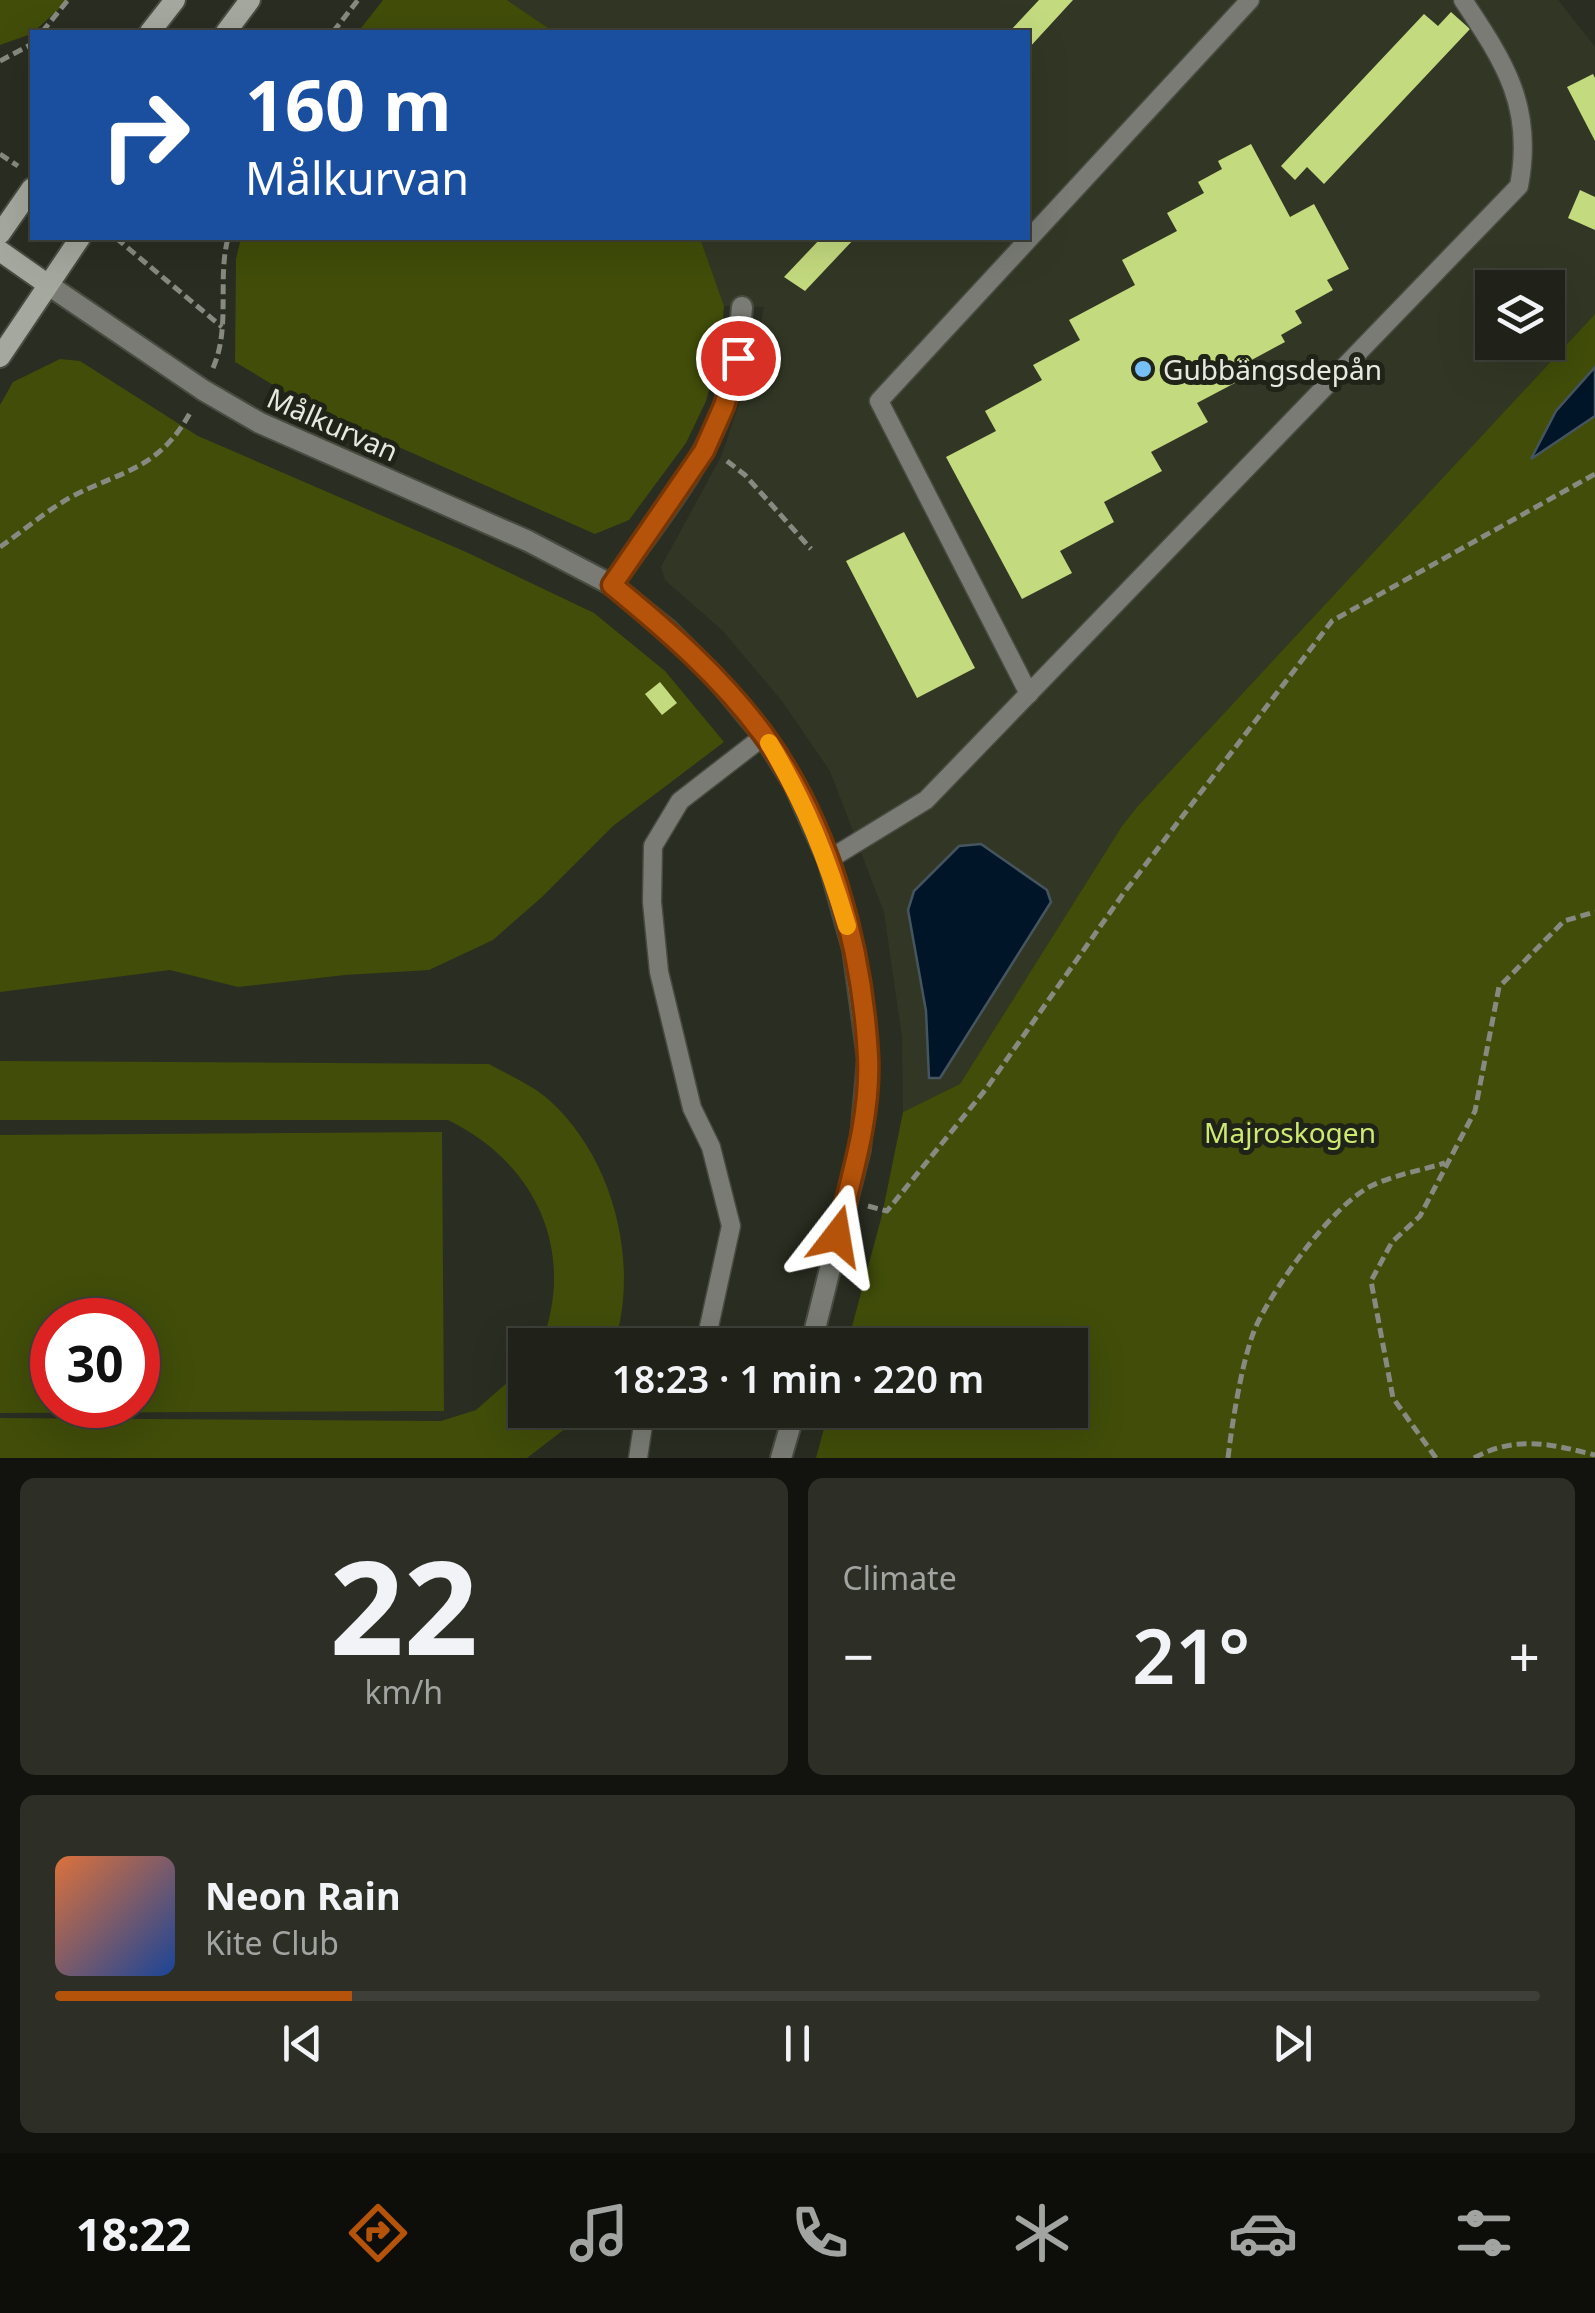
<!DOCTYPE html>
<meta charset="utf-8">
<style>
body{margin:0;font-family:"Noto Sans",sans-serif;background:#2d2f26;color:#f1f3f6;height:100vh;display:flex;flex-direction:column;font-size:38px;white-space:nowrap}
*{box-sizing:border-box;margin:0}
p{font-size:32px;color:#a2a4a2}
.icon{flex:none;width:55px;height:55px;fill:none;stroke:currentColor;stroke-width:2;stroke-linecap:round;stroke-linejoin:round}
.map{position:relative;height:1458px;overflow:hidden}
.side{display:flex;flex-direction:column;gap:20px;padding:20px;background:#12130e;flex:1}
.side>*{flex:none}
.banner{position:absolute;left:30px;top:30px;width:1000px;height:210px;border-radius:0px;box-shadow:0 10px 40px #0002,0 0 0 2px #3d3f38;background:#1a4fa0;color:#fff;overflow:hidden}
.buttons{position:absolute;left:1475px;top:270px;display:grid;gap:20px}
.buttons a{display:grid;place-items:center;width:90px;height:90px;border-radius:0px;background:#202219;box-shadow:0 10px 40px #0002,0 0 0 2px #3d3f38;font-size:50px}
.speed{position:absolute;left:30px;top:1298px;display:flex;gap:20px;font-size:50px;font-weight:700;text-align:center}
.speed>*{display:grid;place-content:center;width:130px;height:130px;border-radius:50%;background:#202219;box-shadow:0 10px 40px #0002,0 0 0 2px #3d3f38;line-height:1}
.speed .limit{border:15px solid #d22;background:#fff;color:#111}
.pin{position:absolute;display:grid;place-items:center;width:85px;height:85px;color:#fff;margin:-42px;border:5px solid #fff;border-radius:50%;box-shadow:0 2px 10px #0007}
.me{position:absolute;width:110px;margin:-55px;rotate:14deg;stroke-linejoin:round;filter:drop-shadow(0 0 8px #0008)}
.turn{display:flex;align-items:center;gap:35px;height:210px;padding:0 50px;font-size:45px}
.turn .icon{width:130px;height:130px;stroke-width:2.5}
.turn b{display:block;font-size:70px;line-height:85px}
.big{font-size:75px;font-weight:600;line-height:1.1}
.side .card{flex:1;display:flex;flex-direction:column;justify-content:center;gap:15px;min-width:0;padding:0 35px;border-radius:15px;background:#2d2f26}
.side .dial{align-items:center;gap:0}
.dial b{font-size:130px;line-height:1}
.song{display:flex;align-items:center;gap:30px}
.cover{width:120px;height:120px;border-radius:15px;background:linear-gradient(135deg,hsl(20 70% 55%),hsl(220 70% 35%))}
.played{height:10px;border-radius:5px;background:linear-gradient(90deg,#b45309 20%,#3d3f38 20%)}
.keys{display:flex;justify-content:space-around;direction:ltr}
.heat{display:flex;justify-content:space-between;align-items:center;font-size:55px;direction:ltr}
.side .tiles{flex:1;display:grid;gap:20px;grid-template-columns:1fr 1fr}
.card:last-child{grid-column:span 2}
.trip{position:absolute;left:508px;top:1328px;width:580px;height:100px;border-radius:0px;background:#202219;box-shadow:0 10px 40px #0002,0 0 0 2px #3d3f38;font-weight:600;line-height:100px;text-align:center}
.tabs{display:flex;height:160px;justify-content:space-around;align-items:center;background:#0d0e0a;color:#a2a4a2}
.tabs .icon{width:70px;height:70px}
.tabs .selected{color:#b45309}
.tabs b{font-size:45px;color:#f1f3f6}
.map>svg:first-child{display:block}
.built{fill:#323725;fill-rule:evenodd}
.green{fill:#414d09;fill-rule:evenodd}
.water{fill:#001527;stroke:#45555f;stroke-width:2.5}
.building{fill:#c4da7f}
.lines{fill:none;stroke-linecap:round;stroke-linejoin:round}
.lane-casing{stroke:#484b40;stroke-width:21}
.street-casing{stroke:#484b40;stroke-width:24}
.secondary-casing{stroke:#484b40;stroke-width:24}
.path{stroke:#878a80;stroke-width:5;stroke-dasharray:10 5;stroke-linecap:butt}
.lane{stroke:#797b74;stroke-width:18}
.street{stroke:#797b74;stroke-width:20}
.secondary{stroke:#a5a89e;stroke-width:20}
.route-casing{stroke:#753606;stroke-width:25}
.route{stroke:#b45309;stroke-width:18}
.slow{stroke:#f59e0b;stroke-width:18}
.poi-dot{fill:#77c0f7;stroke:#202317;stroke-width:4}
.labels{text-anchor:middle;dominant-baseline:central;stroke-width:10;stroke-linejoin:round;paint-order:stroke}
.poi-label{font-size:28px;fill:#e7e9e1;stroke:#202317;text-anchor:start}
.street-label{font-size:28px;fill:#e7e9e1;stroke:#202317}
.park-label{font-size:28px;fill:#cee972;stroke:#202317}
</style>
<div class="map">
<svg width="1595" height="1458" viewBox="0 0 1595 1458">
<rect width="100%" height="100%" fill="#2a2d21"/>
<path class="built" d="M507 0H1558L1595 47V314L1137 807 1122 826 960 1084 903 1112 902 1037 884 912 830 771 782 701 723 631 665 580 661 567 721 457 754 360 764 307 724 306 700 238H1028V32H554ZM1492 288H1548V342H1492Z"/>
<g class="green">
<path d="M0 0H69L31 34 0 45Z"/>
<path d="M383 0H507L554 32H358Z"/>
<path d="M241 238H700L724 306 720 352 706 401 686 443 629 520 595 534 315 410 235 362 236 259Z"/>
<path d="M1595 314V1458H816L829 1410H1070V1345H847L882 1215 903 1112 960 1084 1122 826 1137 807Z"/>
<path d="M60 359 80 361 198 436 466 552 594 613 665 671 724 742 613 826 542 897 493 940 429 970 345 975 238 987 170 970 0 992V405L13 382Z"/>
<path d="M0 1061 489 1064C508 1075 533 1085 549 1100 614 1158 640 1264 614 1345H541C577 1251 536 1163 448 1120H0Z"/>
<path d="M442 1132 444 1411 0 1413V1135ZM52 1320H138V1405H52Z"/>
<path d="M525 1367V1410H581L570 1425 527 1458H0V1418L441 1421 476 1410Z"/>
</g>
<g class="water">
<path d="M1595 367V416L1531 459 1556 411Z"/>
<path d="M981 844 1047 890 1051 902 940 1078H929L926 1011 908 910 914 891 959 846Z"/>
</g>
<g class="building">
<path d="M1039 0H1073L1028 49V32H1009Z"/>
<path d="M1451 12 1470 29 1324 184 1307 167 1295 180 1281 166 1424 14 1438 26Z"/>
<path d="M1593 74 1595 78V141L1567 87Z"/>
<path d="M1251 144 1290 217 1314 204 1349 269 1327 280 1333 290 1295 311 1302 323 1281 335 1285 342 1246 363 1252 374 1197 403 1208 422 1151 452 1162 471 1104 502 1114 522 1060 551 1072 573 1022 599 946 457 996 431 985 411 1042 380 1033 365 1080 340 1069 320 1135 285 1122 260 1177 231 1167 213 1204 193 1198 182 1222 169 1218 161Z"/>
<path d="M1580 190 1595 197V230L1568 218Z"/>
<path d="M821 238H855L805 291 784 277Z"/>
<path d="M904 532 975 668 917 698 846 561Z"/>
<path d="M660 682 677 703 662 715 645 694Z"/>
</g>
<g class="lines">
<defs>
<g id="lane">
<path d="M1029 694 879 401 1250 0"/>
<path d="M828 860 926 800 1519 186C1534 107 1505 63 1463 0"/>
<path d="M705 1345 731 1226 711 1147 692 1108 659 972 652 902 653 846 680 801 764 736"/>
<path d="M638 1458 643 1425"/>
</g>
<g id="street">
<path d="M47 284 203 390 260 423 528 541 612 585 667 629 715 677 764 736 794 784 828 860 853 949 868 1059 860 1149 811 1345"/>
<path d="M612 585C651 528 700 471 724 406 736 374 739 341 742 307"/>
<path d="M781 1458 795 1410"/>
</g>
<g id="secondary">
<path d="M150 32 175 0"/>
<path d="M226 32 250 0"/>
<path d="M0 234 32 188"/>
<path d="M0 251 47 284"/>
<path d="M0 357 80 238"/>
</g>
</defs>
<use href="#lane" class="lane-casing"/>
<use href="#street" class="street-casing"/>
<use href="#secondary" class="secondary-casing"/>
<g class="path">
<path d="M42 32 68 0"/>
<path d="M333 32 358 0"/>
<path d="M0 61 32 44"/>
<path d="M0 154 18 166"/>
<path d="M116 238 222 327"/>
<path d="M213 368C231 327 217 280 228 238"/>
<path d="M727 461 745 475 811 549"/>
<path d="M0 547C23 531 46 511 71 497 123 470 158 470 190 413"/>
<path d="M868 1206 887 1211 986 1089 1123 894 1332 621 1595 474"/>
<path d="M1228 1458C1232 1423 1243 1352 1258 1322 1278 1282 1332 1206 1371 1186 1394 1175 1422 1170 1445 1163"/>
<path d="M1436 1458 1393 1398 1371 1281 1392 1242 1420 1216 1475 1111 1499 987 1564 921 1595 912"/>
<path d="M1474 1458C1516 1435 1551 1444 1595 1455"/>
</g>
<use href="#lane" class="lane"/>
<use href="#street" class="street"/>
<use href="#secondary" class="secondary"/>
</g>
<g class="lines">
<defs>
<path id="route" d="M738 358 724 406 704 451 612 585C667 630 721 677 763 734 829 824 862 946 868 1056 871 1117 851 1178 837 1236"/>
</defs>
<use href="#route" class="route-casing"/>
<use href="#route" class="route"/>
<path class="slow" d="M769 743C805 803 827 858 847 926"/>
</g>
<circle class="poi-dot" cx="1143" cy="369" r="10"/>
<g class="labels">
<g class="poi-label">
<text x="1163" y="369">Gubbängsdepån</text>
</g>
<g class="street-label">
<text transform="translate(333 424) rotate(24)">Målkurvan</text>
</g>
<g class="park-label">
<text x="1290" y="1132">Majroskogen</text>
</g>
</g>
</svg>
<div class="buttons">
<a><svg class="icon" aria-label="layers" viewBox="0 0 24 24"><path d="M12 4l9 5-9 5-9-5zM3 14l9 5 9-5"/></svg></a>
</div>
<div class="speed"><div class="limit">30</div></div>
<div class="pin" style="left:738px;top:358px;background:#d93025"><svg class="icon" aria-label="arrive" viewBox="0 0 24 24"><path d="M6 21V4h12l-3 4 3 4H6"/></svg></div>
<svg class="me" style="left:837px;top:1236px" viewBox="-20 -20 40 40"><path d="M0-17L14 15 0 8-14 15z" fill="#b45309" stroke="#fff" stroke-width="4"/></svg>
<div class="trip">18:23 · 1 min · 220 m</div>
<div class="banner">
<div class="turn"><svg class="icon" aria-label="right" viewBox="0 0 24 24"><path d="M7 20v-9h11M14 6l5 5-5 5"/></svg><div><b>160 m</b>Målkurvan</div></div>
</div>
</div>
<section class="side">
<div class="tiles">
<div class="card dial"><b>22</b><p>km/h</p></div>
<div class="card"><p>Climate</p>
<div class="heat"><a>−</a><b class="big">21°</b><a>+</a></div>
</div>
<div class="card">
<div class="song"><i class="cover"></i><div><b>Neon Rain</b><p>Kite Club</p></div></div>
<div class="played"></div>
<div class="keys"><svg class="icon" aria-label="previous" viewBox="0 0 24 24"><path d="M18 5L8 12l10 7zM5 5v14"/></svg><svg class="icon" aria-label="pause" viewBox="0 0 24 24"><path d="M8 5v14M16 5v14"/></svg><svg class="icon" aria-label="next" viewBox="0 0 24 24"><path d="M6 5l10 7-10 7zM19 5v14"/></svg></div>
</div>
</div>
</section>
<nav class="tabs">
<b>18:22</b>
<svg class="icon selected" aria-label="directions" viewBox="0 0 24 24"><path d="M12 3l9 9-9 9-9-9zM9 14v-3h6M13 9l2 2-2 2"/></svg>
<svg class="icon" aria-label="music" viewBox="0 0 24 24"><path d="M9 18V5l10-2v13"/><circle cx="6" cy="18" r="3"/><circle cx="16" cy="16" r="3"/></svg>
<svg class="icon" aria-label="phone" viewBox="0 0 24 24"><path d="M5 4h4l2 5-3 2q2 4 5 5l2-3 5 2v4C11 20 4 13 5 4z"/></svg>
<svg class="icon" aria-label="climate" viewBox="0 0 24 24"><path d="M12 3v18M4 7l16 10M4 17L20 7"/></svg>
<svg class="icon" aria-label="car" viewBox="0 0 24 24"><path d="M5 17H2v-5l4-1 3-4h7l3 4 3 1v5h-3M9 17h6M6 11h13"/><circle cx="7" cy="17" r="2"/><circle cx="17" cy="17" r="2"/></svg>
<svg class="icon" aria-label="filters" viewBox="0 0 24 24"><path d="M4 7h16M4 17h16"/><circle cx="9" cy="7" r="2"/><circle cx="15" cy="17" r="2"/></svg>
</nav>
